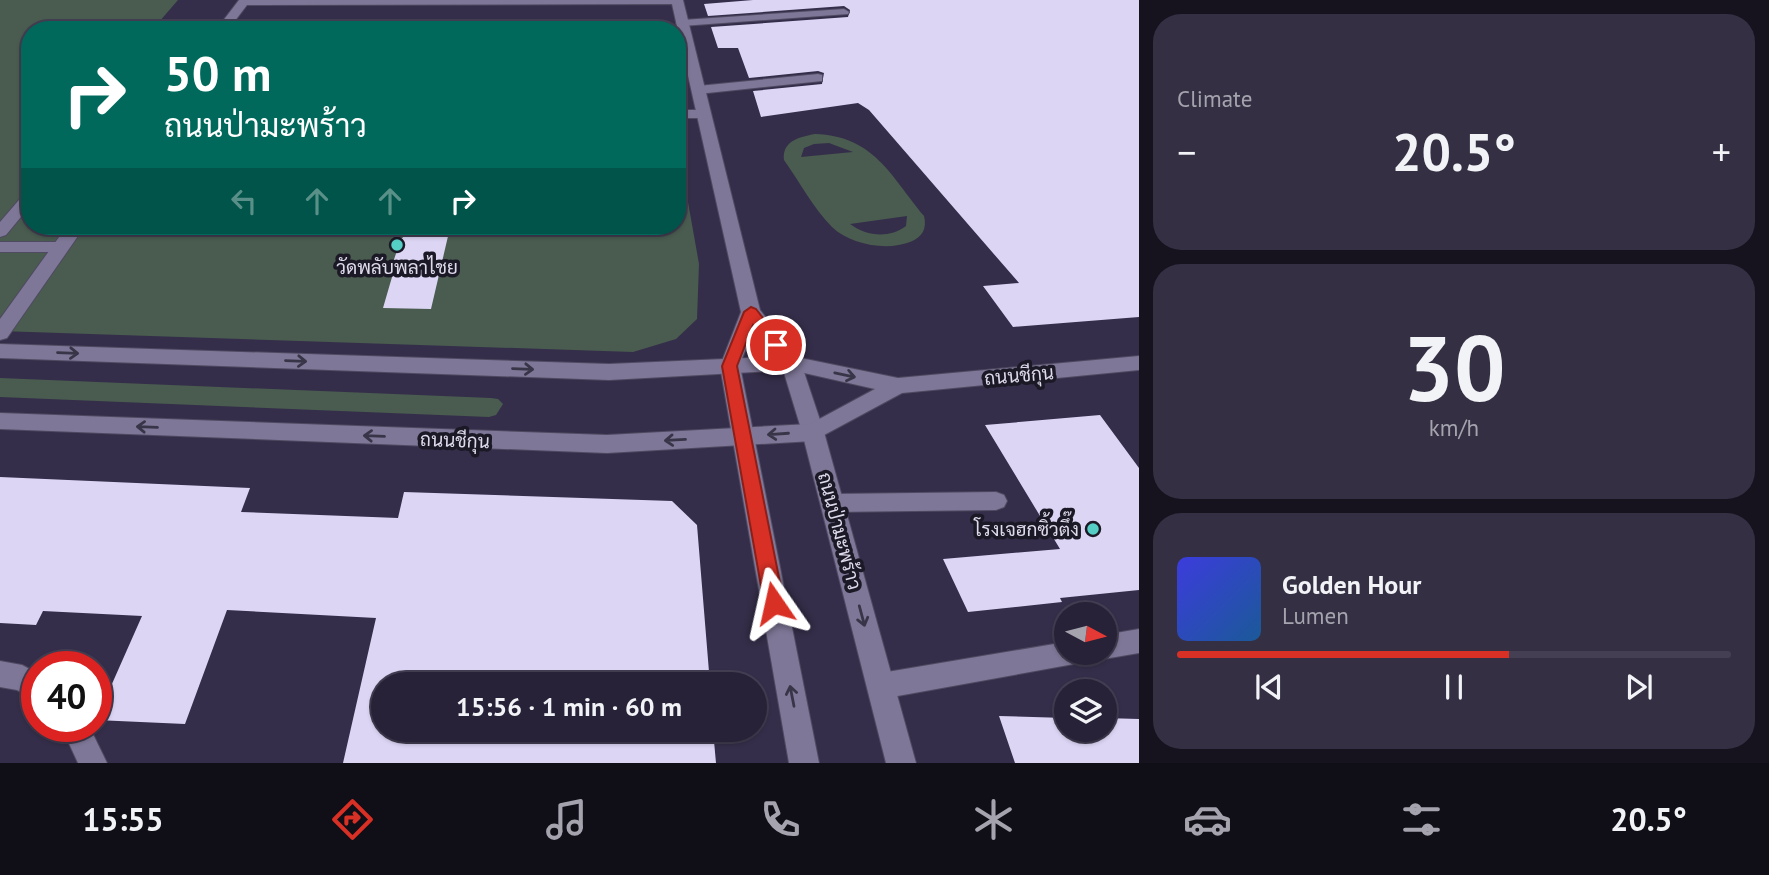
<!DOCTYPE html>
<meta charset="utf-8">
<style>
body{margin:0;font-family:"PT Sans",Sarabun,sans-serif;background:#342f43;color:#f1f3f6;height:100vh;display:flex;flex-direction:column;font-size:26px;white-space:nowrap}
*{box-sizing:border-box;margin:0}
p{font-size:23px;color:#a5a4ae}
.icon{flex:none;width:38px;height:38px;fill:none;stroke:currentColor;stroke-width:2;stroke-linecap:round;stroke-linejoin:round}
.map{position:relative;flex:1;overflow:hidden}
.drawer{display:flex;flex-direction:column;gap:14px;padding:14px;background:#16131f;width:630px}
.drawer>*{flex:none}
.guide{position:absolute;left:21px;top:21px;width:665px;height:214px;border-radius:28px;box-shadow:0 2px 5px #0004,0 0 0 2px #443f53;background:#00695c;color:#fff;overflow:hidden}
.needle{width:46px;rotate:97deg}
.tools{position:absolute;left:1054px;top:602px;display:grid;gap:14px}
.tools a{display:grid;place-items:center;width:63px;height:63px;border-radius:50%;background:#282238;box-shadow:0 2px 5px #0004,0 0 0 2px #443f53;font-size:35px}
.speed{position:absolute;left:21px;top:651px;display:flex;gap:14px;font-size:35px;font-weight:700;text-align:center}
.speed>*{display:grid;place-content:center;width:91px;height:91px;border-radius:50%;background:#282238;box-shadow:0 2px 5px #0004,0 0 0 2px #443f53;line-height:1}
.speed .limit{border:10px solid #d22;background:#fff;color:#111}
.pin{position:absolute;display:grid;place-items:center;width:60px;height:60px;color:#fff;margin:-30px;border:4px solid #fff;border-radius:50%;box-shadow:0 2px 7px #0007}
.me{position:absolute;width:77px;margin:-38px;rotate:349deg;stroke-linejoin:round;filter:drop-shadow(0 0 5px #0008)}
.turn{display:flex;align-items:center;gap:24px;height:147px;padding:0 28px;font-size:32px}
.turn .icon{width:91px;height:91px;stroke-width:2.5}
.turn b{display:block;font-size:49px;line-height:60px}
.lanes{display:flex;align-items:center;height:66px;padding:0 28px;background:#0003;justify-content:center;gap:35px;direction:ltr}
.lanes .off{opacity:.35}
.big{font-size:52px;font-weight:700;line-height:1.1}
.drawer .tile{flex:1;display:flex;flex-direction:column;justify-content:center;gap:10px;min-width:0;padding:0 24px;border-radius:28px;background:#342f43}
.drawer .dial{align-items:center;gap:0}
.dial b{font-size:91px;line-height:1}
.song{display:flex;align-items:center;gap:21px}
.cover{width:84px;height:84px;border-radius:10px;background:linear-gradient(135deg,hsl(240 70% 55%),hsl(210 70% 35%))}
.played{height:7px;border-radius:4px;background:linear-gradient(90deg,#d93025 60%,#443f53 60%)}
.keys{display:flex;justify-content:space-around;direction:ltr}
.heat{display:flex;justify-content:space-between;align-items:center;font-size:38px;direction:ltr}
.trip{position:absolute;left:371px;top:672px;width:396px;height:70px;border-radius:35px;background:#282238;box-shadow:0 2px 5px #0004,0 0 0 2px #443f53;font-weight:700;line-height:70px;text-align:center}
.menu{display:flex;height:112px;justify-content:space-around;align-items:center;background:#100e16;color:#a5a4ae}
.menu .icon{width:49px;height:49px}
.menu .current{color:#d93025}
.menu b{font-size:32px;color:#f1f3f6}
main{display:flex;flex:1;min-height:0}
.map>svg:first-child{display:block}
.green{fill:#495c4f;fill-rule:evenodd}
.building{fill:#dcd5f4}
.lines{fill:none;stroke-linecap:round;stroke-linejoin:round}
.service-casing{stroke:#4f4961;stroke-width:2}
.minor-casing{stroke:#4f4961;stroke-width:2}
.tertiary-casing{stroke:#4f4961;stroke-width:2}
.secondary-casing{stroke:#4f4961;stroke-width:2}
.service{fill:#7e7797;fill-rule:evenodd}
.minor{fill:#7e7797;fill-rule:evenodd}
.tertiary{fill:#7e7797;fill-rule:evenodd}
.secondary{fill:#7e7797;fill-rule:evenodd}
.oneway{stroke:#393548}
.route{fill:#d93025;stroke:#8d1f18;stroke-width:2}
.poi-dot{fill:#55cec6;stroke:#1c1926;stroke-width:2.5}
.labels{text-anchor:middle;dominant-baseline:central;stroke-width:7;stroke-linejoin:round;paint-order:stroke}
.poi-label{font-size:19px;fill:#dedaec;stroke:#1c1926}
.street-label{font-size:19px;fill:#dedaec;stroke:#1c1926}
</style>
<main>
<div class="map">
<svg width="1139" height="763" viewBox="0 0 1139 763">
<rect width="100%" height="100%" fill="#352e4a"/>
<g class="green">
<path d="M0 0H178L152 30H30V226H677V140L699 264 697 319 676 339 633 352 0 331Z"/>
<path d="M815 134C874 136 890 175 924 216 927 228 923 237 910 242 887 251 851 245 832 227 814 209 799 181 784 160 782 141 799 137 815 134ZM829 143 853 152 801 157 804 148 814 144ZM907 216 906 226C889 239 866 236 850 224Z"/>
<path d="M0 378 491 398 498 399 503 404 496 415 489 417 0 397Z"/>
</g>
<g class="building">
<path d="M753 0H1139V317L1013 327 983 286 1019 283 869 110 858 103 761 117 753 91 822 84 824 73 818 71 749 78 738 48H718L711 27 848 17 850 10 844 6 708 16 704 4Z"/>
<path d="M429 228 449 232 431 309 383 308 392 277H388L401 239 408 233Z"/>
<path d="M1100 415 1139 468V590L1060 598 1062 602 968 612 943 559 1060 549 985 425Z"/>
<path d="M0 477 250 488 241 512 398 518 404 492 672 501 697 525 710 684H383V730H713L716 763H343L376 618 227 610 185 724 96 720 142 616 43 611 36 625 0 623Z"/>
<path d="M999 716 1066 718V730H1104V718L1139 719V763H1015Z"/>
</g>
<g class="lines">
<defs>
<g id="service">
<path d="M844 9 849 12 848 14 682 26 676 23 682 20Z"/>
<path d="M818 74 822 75V81L698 94 692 90 698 86Z"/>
<path d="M677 110H704L711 114 704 118H677Z"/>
<path d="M30 192V206L6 235 0 237V222L25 193Z"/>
<path d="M0 242H61L69 247 61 252H0Z"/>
<path d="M996 492 1004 495 1007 501 1004 507 996 510 832 512 824 510 821 503 824 496 832 494Z"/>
<path d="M1139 629V653L1104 659 1095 656 1094 653H1104V635Z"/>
<path d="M1066 642V653H1089L1085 662 881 699 872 695 868 686 872 677 881 673Z"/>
<path d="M0 661 22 665 37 673V701L17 690 0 687Z"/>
<path d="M61 726H89L107 763H78Z"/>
</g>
<g id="minor">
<path d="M239 0H683L760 310 798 358 801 363 798 368 791 370 784 368 754 329 737 371 730 373 723 371 720 366 741 312 672 4 247 5 228 30H216Z"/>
<path d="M67 226H85L7 338 0 340V319Z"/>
</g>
<g id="tertiary">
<path d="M791 356 798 358 801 363 824 432 916 763H886L802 432 781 363 784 358Z"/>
<path d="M730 359 737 361 740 366 819 763H789L720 366 723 361Z"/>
</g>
<path id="secondary" d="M0 344 609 364 791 356 898 378 1139 356V370L902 393 813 441 607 453 0 429V413L607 435 810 424 875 389 791 370 609 380 0 358Z"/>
</defs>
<use href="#service" class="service-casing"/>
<use href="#minor" class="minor-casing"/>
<use href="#tertiary" class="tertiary-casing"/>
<use href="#secondary" class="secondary-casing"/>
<use href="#service" class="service"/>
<use href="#minor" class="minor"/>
<use href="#tertiary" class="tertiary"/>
<use href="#secondary" class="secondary"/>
</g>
<defs><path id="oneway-shaft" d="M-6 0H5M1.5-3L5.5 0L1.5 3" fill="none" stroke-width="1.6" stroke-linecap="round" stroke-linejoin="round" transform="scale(1.75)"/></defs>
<g class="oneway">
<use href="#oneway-shaft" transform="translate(68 353) rotate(2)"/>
<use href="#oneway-shaft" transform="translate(296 361) rotate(2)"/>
<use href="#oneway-shaft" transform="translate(523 369) rotate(2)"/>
<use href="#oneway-shaft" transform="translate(845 375) rotate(12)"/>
<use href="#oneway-shaft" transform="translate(147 427) rotate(-178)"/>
<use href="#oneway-shaft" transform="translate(778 434) rotate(176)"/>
<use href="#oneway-shaft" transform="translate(374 436) rotate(-178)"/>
<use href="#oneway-shaft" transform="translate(675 440) rotate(177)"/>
<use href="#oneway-shaft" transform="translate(862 616) rotate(75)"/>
<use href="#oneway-shaft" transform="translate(792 696) rotate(-101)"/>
</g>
<path class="route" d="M751 307 756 309 784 345 782 348H771L753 325 737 366 784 603 781 610 774 613 767 610 764 603 722 366 744 312Z"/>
<g class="poi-dot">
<circle cx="397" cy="245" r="7"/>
<circle cx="1093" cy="529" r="7"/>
</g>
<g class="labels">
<g class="poi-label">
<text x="397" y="267">วัดพลับพลาไชย</text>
<text x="1079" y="529" text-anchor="end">โรงเจฮกซิ้วตึ๊ง</text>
</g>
<g class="street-label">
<text transform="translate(1019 375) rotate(-5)">ถนนชีกุน</text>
<text transform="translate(455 440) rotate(2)">ถนนชีกุน</text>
<text transform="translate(840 531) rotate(75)">ถนนป่ามะพร้าว</text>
</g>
</g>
</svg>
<div class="tools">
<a><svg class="needle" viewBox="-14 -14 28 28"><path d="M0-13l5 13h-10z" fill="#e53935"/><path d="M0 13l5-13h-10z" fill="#a5a4ae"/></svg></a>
<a><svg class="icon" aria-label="layers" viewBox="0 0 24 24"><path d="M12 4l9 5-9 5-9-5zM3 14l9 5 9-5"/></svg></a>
</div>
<div class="speed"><div class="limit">40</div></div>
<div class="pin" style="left:776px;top:345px;background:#d93025"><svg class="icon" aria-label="arrive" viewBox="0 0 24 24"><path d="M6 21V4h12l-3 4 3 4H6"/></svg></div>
<svg class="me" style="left:774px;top:603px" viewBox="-20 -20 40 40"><path d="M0-17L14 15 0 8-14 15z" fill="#d93025" stroke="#fff" stroke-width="4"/></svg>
<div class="trip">15:56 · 1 min · 60 m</div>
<div class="guide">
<div class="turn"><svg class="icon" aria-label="right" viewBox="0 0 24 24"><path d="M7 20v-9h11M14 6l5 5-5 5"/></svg><div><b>50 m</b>ถนนป่ามะพร้าว</div></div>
<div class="lanes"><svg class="icon off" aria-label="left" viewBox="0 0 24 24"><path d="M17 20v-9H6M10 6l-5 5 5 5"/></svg><svg class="icon off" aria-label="ahead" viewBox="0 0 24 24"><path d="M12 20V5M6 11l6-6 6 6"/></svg><svg class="icon off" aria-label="ahead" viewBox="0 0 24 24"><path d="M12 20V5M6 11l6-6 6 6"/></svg><svg class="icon" aria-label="right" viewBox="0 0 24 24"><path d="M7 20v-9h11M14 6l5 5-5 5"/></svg></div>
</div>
</div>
<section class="drawer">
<div class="tile"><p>Climate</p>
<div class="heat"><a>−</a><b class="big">20.5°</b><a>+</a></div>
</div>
<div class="tile dial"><b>30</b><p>km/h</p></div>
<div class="tile">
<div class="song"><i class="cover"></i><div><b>Golden Hour</b><p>Lumen</p></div></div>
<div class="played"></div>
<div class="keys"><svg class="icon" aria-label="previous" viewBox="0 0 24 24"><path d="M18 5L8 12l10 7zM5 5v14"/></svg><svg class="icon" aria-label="pause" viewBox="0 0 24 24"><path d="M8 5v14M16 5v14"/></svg><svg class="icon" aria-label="next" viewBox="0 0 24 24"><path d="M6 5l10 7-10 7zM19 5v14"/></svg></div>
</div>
</section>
</main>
<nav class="menu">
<b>15:55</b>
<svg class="icon current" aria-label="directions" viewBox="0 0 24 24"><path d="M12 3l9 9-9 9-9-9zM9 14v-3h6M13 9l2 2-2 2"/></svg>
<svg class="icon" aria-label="music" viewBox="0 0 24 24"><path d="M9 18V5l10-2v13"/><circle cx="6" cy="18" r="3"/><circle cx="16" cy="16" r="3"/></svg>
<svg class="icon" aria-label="phone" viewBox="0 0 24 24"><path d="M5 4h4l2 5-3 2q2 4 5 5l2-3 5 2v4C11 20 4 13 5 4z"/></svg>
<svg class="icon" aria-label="climate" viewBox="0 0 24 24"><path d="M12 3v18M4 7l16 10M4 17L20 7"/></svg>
<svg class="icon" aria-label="car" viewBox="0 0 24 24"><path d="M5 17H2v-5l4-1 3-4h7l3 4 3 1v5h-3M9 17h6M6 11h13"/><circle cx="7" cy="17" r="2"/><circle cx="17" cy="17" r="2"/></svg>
<svg class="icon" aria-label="filters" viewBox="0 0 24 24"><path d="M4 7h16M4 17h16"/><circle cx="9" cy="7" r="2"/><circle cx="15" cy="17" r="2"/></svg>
<b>20.5°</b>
</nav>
